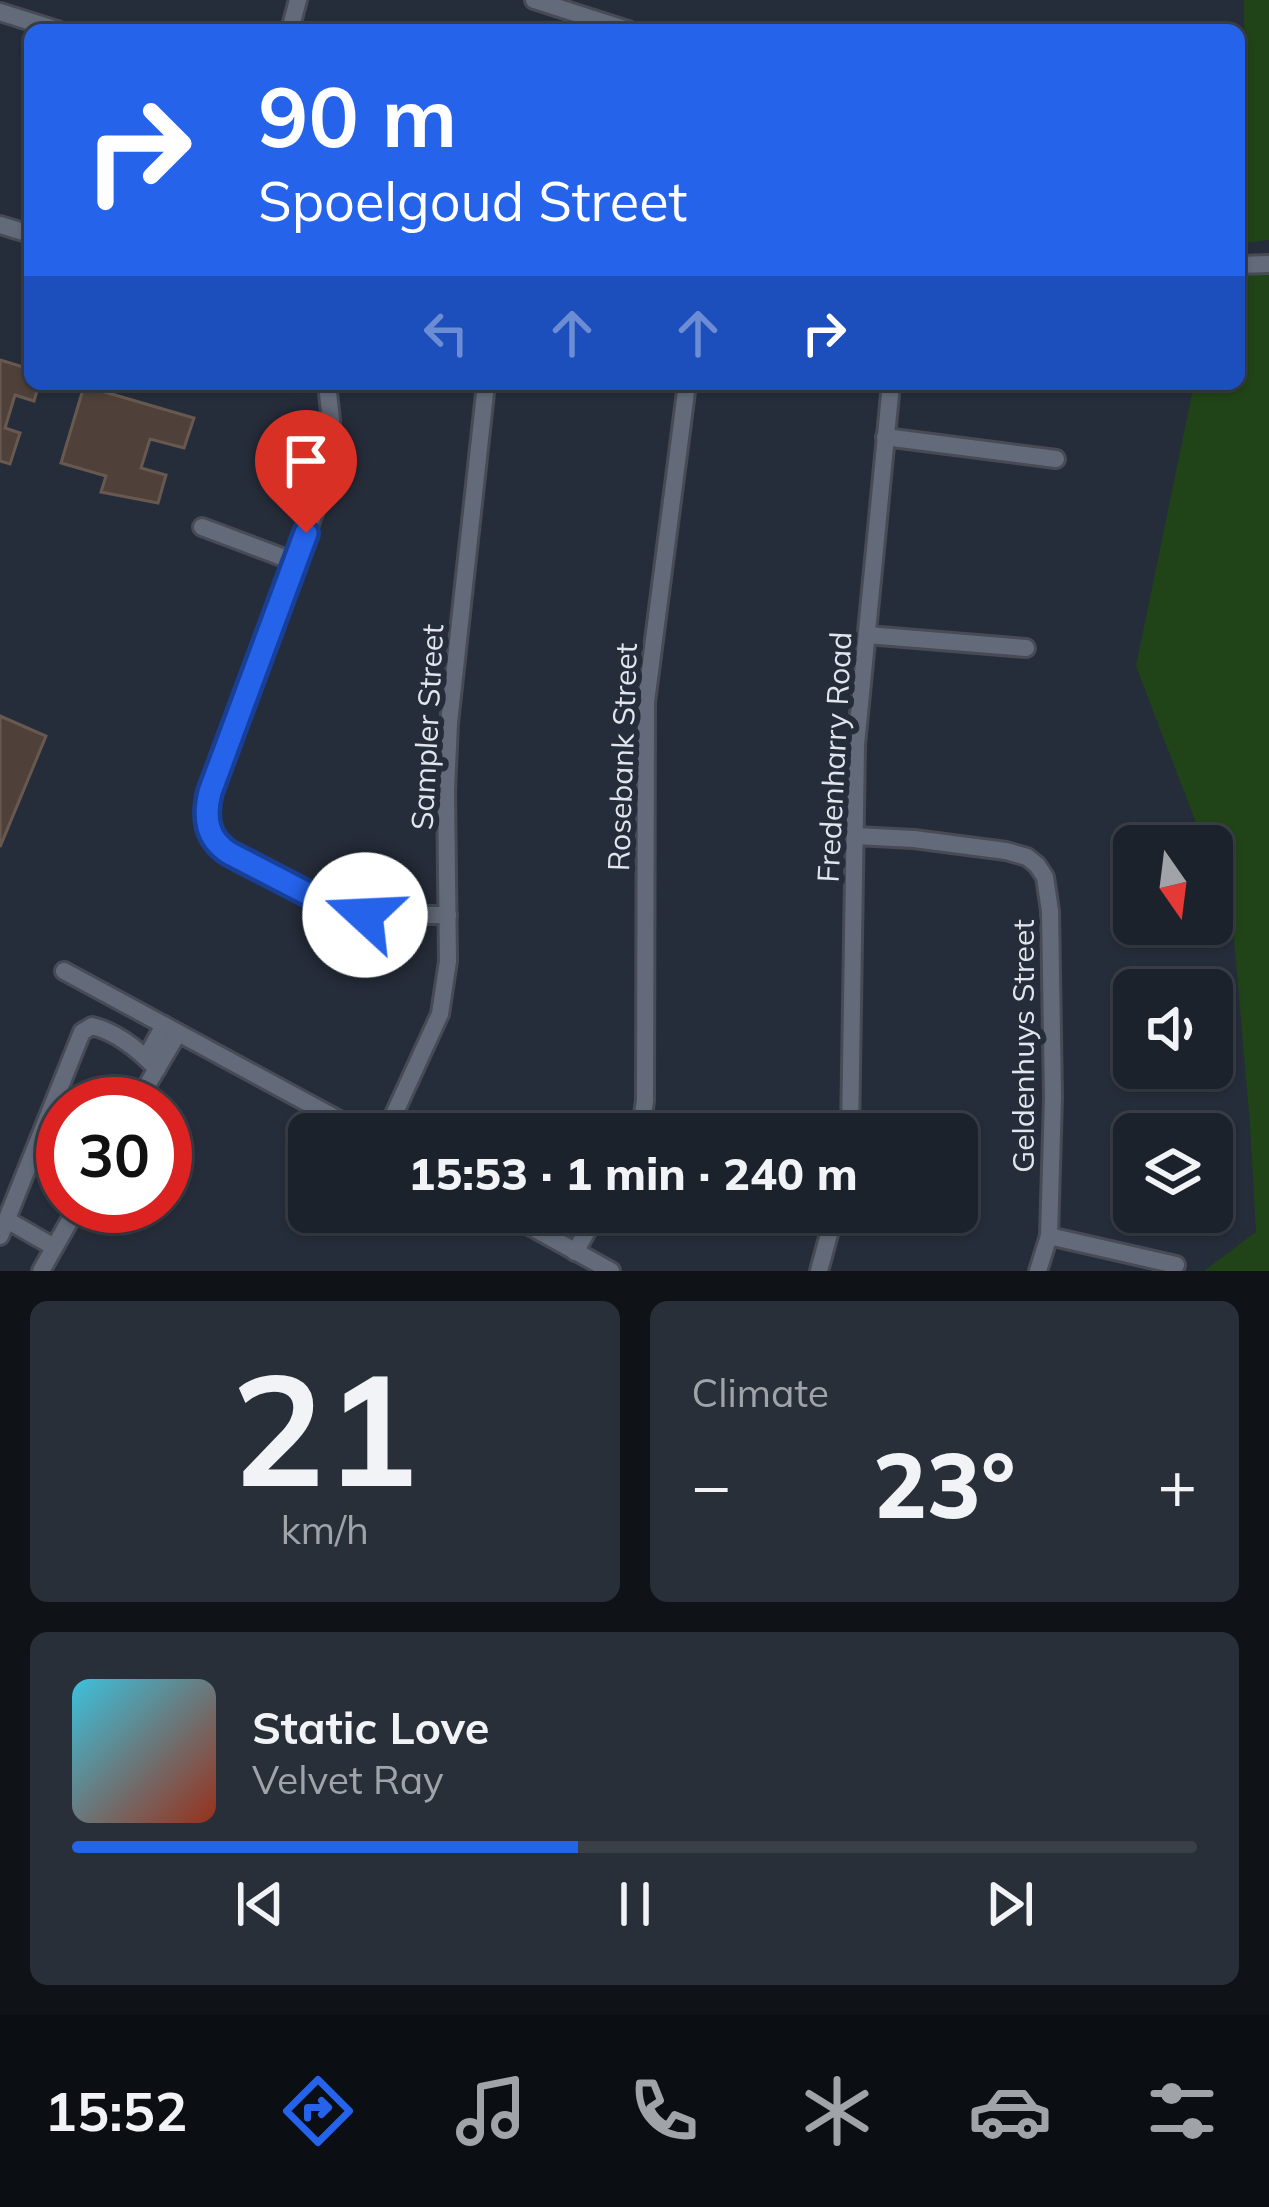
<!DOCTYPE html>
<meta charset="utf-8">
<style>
body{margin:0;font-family:Mulish,sans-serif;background:#292f38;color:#f1f3f6;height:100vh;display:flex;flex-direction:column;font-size:45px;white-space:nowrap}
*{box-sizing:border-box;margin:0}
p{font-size:39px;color:#a0a4a9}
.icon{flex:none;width:66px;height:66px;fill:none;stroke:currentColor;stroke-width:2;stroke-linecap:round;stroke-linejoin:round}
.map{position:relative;height:1271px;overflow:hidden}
.panel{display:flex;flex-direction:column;gap:30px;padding:30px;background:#0f1318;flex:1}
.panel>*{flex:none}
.banner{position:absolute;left:24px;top:24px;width:1221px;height:366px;border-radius:18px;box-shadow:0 3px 9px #0004,0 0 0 3px #3a3f48;background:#2563eb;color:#fff;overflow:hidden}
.needle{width:78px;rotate:166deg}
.buttons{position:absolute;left:1113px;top:825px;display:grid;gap:24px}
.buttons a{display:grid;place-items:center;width:120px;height:120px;border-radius:18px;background:#1c222c;box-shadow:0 3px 9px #0004,0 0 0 3px #3a3f48;font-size:60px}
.speed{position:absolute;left:36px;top:1077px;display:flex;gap:24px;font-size:60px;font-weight:700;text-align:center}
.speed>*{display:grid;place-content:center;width:156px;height:156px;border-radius:50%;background:#1c222c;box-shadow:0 3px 9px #0004,0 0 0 3px #3a3f48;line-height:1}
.speed .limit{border:18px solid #d22;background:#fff;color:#111}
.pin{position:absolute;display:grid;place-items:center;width:102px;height:102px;color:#fff;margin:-123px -51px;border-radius:50% 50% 50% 0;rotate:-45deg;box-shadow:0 0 12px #0007}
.pin .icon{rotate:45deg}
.me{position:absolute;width:132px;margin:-66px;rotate:290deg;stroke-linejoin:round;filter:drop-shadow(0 0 9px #0008)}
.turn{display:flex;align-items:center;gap:42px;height:252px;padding:0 36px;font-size:54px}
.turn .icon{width:156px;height:156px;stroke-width:2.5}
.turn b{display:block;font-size:84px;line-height:102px}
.lanes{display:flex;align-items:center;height:114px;padding:0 36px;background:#0003;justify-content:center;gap:60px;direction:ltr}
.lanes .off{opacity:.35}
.big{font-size:90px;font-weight:800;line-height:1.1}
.panel .tile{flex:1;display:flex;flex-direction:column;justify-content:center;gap:18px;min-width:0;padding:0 42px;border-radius:18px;background:#292f38}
.panel .dial{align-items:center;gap:0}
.dial b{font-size:156px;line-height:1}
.song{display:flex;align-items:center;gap:36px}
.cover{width:144px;height:144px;border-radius:18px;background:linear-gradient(135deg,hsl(190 70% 55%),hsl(10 70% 35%))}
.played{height:12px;border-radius:6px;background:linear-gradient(90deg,#2563eb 45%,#3a3f48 45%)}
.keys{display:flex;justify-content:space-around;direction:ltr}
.heat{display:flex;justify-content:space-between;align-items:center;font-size:66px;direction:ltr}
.panel .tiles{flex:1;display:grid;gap:30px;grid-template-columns:1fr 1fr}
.tile:last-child{grid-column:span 2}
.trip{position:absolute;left:288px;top:1113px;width:690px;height:120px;border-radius:18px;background:#1c222c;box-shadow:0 3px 9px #0004,0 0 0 3px #3a3f48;font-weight:800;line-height:120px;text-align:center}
.dock{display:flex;height:192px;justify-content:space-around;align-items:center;background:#0b0e12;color:#a0a4a9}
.dock .icon{width:84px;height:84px}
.dock .current{color:#2563eb}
.dock b{font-size:54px;color:#f1f3f6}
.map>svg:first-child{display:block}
.green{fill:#204417}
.building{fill:#4f4139;stroke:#685950;stroke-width:3}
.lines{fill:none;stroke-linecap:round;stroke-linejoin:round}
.minor-casing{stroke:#464b56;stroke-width:22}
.minor{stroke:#636b7a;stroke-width:16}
.route-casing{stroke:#184099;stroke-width:30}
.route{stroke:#2563eb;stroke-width:21}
.labels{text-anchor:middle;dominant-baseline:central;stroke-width:12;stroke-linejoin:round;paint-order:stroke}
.street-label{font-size:30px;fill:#e1e6ee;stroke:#262d3a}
</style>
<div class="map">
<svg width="1269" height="1271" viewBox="0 0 1269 1271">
<rect width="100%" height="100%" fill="#262d3a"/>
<g class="green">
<path d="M1244 0H1269V240L1245 243Z"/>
<path d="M1269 262V1271H1204L1256 1232 1250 1124 1232 915 1212 863V846H1205L1136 666 1194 384H1239V263Z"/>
</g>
<g class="building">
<path d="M0 360 30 369V384H39L34 401 15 395 5 428 20 433 10 464 0 461Z"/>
<path d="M84 386 194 418 184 448 150 439 141 468 166 475 158 503 101 492 106 476 61 463Z"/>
<path d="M0 716 46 736 0 847Z"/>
</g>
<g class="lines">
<defs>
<g id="minor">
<path d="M534 0 628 30"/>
<path d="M0 12 57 30"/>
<path d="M290 30 298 0"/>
<path d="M0 225 30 234"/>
<path d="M1239 265 1269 264"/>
<path d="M327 384 331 420 330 445 317 505 210 792 206 820 217 845 335 908 365 915H448"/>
<path d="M885 437 1056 459"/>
<path d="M202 527 295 562"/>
<path d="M867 635 1026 648"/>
<path d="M855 836 914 839 1006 851 1027 857 1037 865 1045 877 1050 911 1053 1098 1049 1236 1038 1271"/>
<path d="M64 971 365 1134"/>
<path d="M146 1058 164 1025"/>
<path d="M136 1104 178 1033"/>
<path d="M385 1134 440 1014 448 961 446 790 449 723 486 384"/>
<path d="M640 1134 645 1101 646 702 687 384"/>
<path d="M850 1134 856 745 891 384"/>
<path d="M504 1212 611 1271"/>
<path d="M7 1220 54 1247"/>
<path d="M0 1236 82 1032 92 1026C117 1032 139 1050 157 1069"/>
<path d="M1049 1236 1176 1265"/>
<path d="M575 1252 598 1212"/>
<path d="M41 1271 78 1206"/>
<path d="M819 1271 835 1212"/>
</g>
</defs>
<use href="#minor" class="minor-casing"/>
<use href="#minor" class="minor"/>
</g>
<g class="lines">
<defs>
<path id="route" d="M306 533 210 792C204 817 206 838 229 853L335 908 365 915"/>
</defs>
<use href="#route" class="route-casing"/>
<use href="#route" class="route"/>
</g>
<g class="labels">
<g class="street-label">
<text transform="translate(427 727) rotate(-87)">Sampler Street</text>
<text transform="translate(622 757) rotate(-88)">Rosebank Street</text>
<text transform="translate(834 757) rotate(-87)">Fredenharry Road</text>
<text transform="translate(1023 1046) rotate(-90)">Geldenhuys Street</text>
</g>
</g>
</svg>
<div class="buttons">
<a><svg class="needle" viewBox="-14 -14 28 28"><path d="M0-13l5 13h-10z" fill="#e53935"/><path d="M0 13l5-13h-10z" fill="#a0a4a9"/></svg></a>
<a><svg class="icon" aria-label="sound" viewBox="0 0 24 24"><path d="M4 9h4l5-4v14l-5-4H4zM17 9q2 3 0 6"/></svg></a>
<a><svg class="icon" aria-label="layers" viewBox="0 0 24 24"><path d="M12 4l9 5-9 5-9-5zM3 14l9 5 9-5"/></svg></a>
</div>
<div class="speed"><div class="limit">30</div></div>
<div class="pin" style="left:306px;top:533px;background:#d93025"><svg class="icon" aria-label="arrive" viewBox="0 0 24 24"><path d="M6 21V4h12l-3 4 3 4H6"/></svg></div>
<svg class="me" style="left:365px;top:915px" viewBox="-20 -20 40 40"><circle r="19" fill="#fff"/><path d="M0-13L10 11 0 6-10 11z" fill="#2563eb"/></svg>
<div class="trip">15:53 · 1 min · 240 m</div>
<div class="banner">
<div class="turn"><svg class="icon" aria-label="right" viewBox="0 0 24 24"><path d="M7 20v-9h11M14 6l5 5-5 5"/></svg><div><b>90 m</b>Spoelgoud Street</div></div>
<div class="lanes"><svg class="icon off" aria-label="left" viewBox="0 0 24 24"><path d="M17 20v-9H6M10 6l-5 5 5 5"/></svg><svg class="icon off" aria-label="ahead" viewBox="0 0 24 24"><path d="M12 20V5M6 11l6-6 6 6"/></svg><svg class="icon off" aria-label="ahead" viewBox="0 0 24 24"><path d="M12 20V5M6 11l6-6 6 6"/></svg><svg class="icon" aria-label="right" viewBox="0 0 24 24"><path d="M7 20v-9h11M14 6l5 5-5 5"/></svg></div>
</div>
</div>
<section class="panel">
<div class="tiles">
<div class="tile dial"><b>21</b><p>km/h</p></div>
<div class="tile"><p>Climate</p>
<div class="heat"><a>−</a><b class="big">23°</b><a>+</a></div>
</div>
<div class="tile">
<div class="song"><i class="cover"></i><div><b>Static Love</b><p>Velvet Ray</p></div></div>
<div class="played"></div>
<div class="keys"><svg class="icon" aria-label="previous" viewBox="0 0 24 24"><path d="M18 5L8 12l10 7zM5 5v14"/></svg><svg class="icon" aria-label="pause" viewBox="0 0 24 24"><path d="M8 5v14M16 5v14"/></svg><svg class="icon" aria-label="next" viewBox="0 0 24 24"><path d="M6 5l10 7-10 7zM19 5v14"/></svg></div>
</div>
</div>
</section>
<nav class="dock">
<b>15:52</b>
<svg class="icon current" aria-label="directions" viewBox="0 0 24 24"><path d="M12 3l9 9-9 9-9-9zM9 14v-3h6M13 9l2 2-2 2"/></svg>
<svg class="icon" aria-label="music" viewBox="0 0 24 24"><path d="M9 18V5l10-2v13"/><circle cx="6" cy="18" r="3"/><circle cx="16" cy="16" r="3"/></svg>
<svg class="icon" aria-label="phone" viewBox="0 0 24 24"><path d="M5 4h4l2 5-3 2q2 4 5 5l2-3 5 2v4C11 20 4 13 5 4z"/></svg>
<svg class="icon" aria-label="climate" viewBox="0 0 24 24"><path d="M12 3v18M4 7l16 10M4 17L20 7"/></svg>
<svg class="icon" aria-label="car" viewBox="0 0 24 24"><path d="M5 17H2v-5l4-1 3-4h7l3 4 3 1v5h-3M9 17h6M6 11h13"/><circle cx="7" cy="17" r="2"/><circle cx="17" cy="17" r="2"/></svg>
<svg class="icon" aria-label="filters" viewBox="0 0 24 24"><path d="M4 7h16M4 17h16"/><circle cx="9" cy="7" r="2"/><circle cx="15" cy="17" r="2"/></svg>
</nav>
